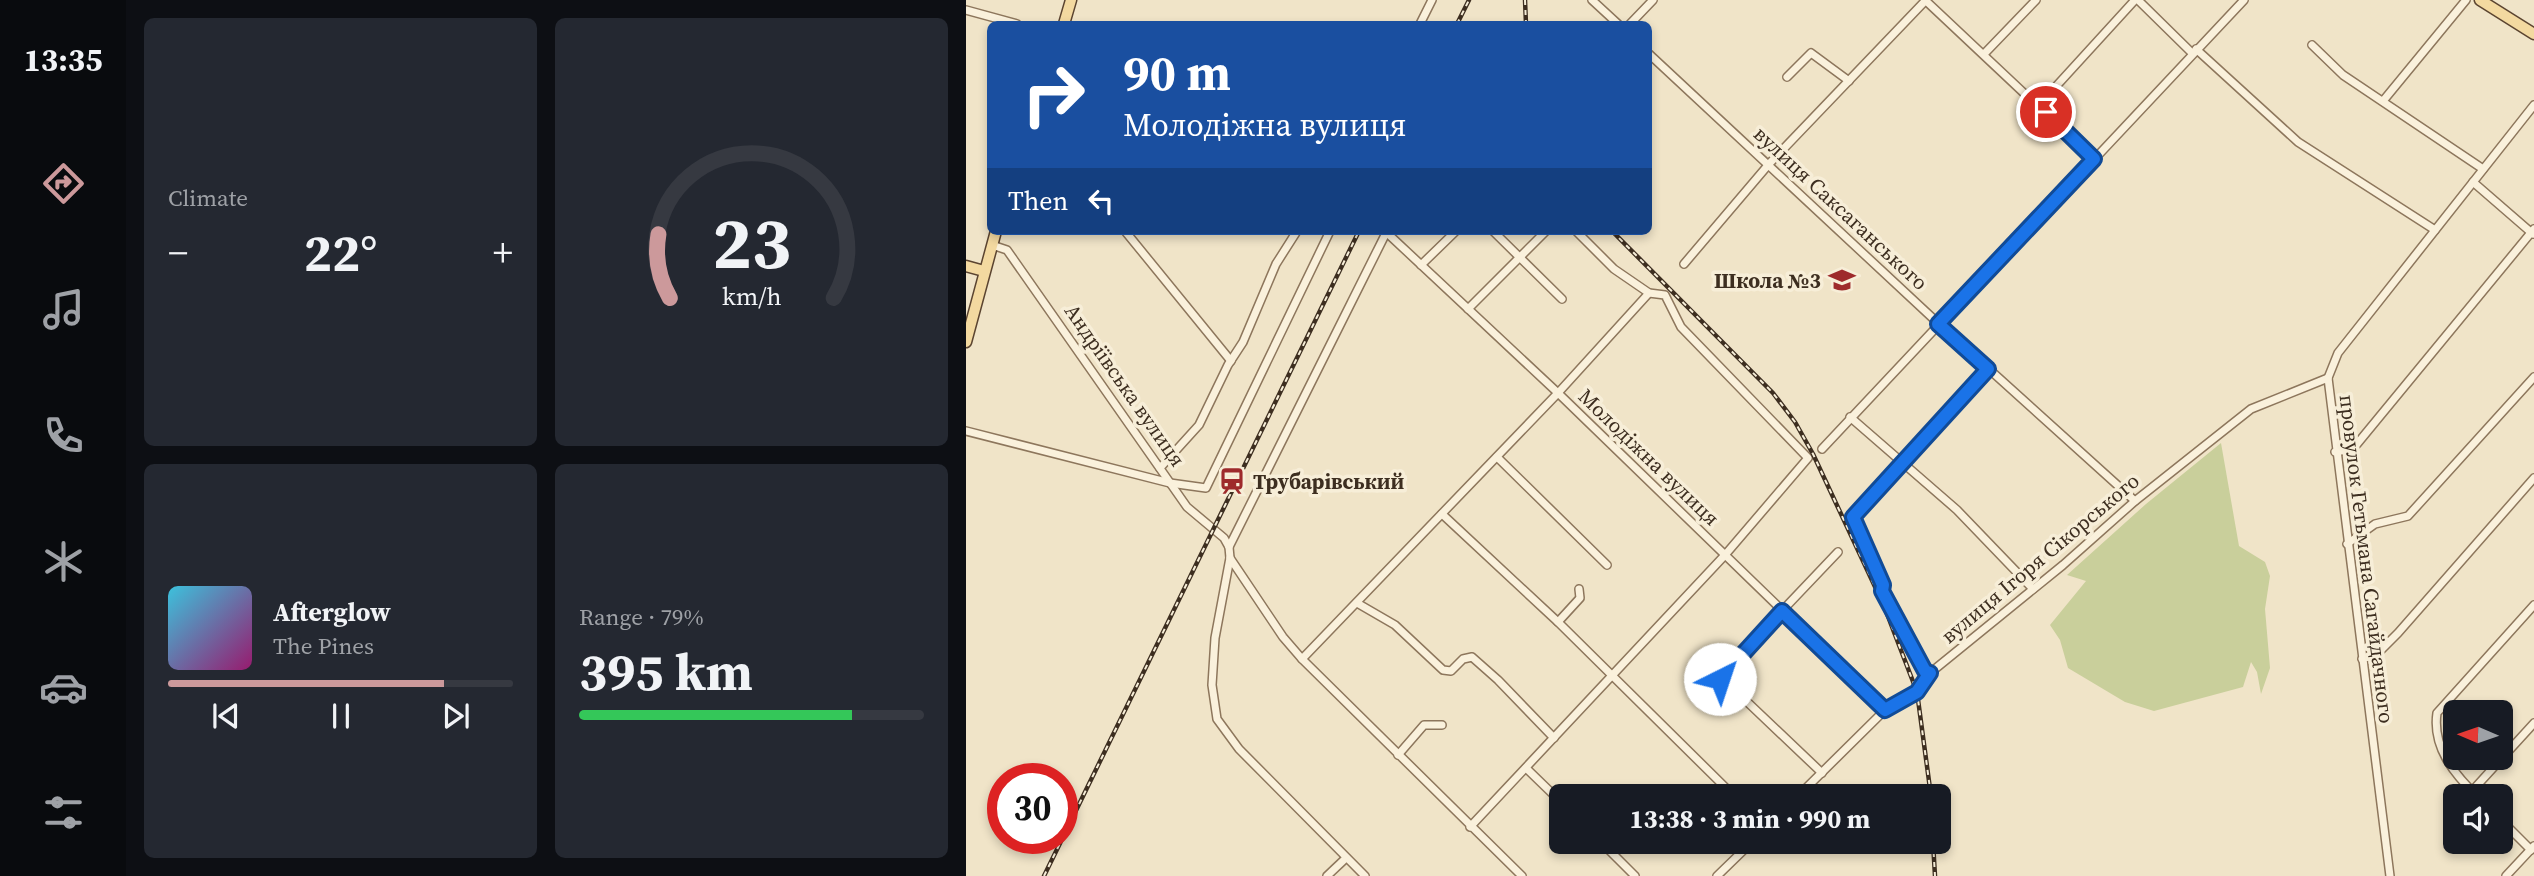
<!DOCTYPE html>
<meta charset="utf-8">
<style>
body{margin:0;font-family:"Source Serif 4",serif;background:#242831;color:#f1f3f6;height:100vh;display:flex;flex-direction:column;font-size:26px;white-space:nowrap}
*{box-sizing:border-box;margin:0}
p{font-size:23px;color:#9ea1a6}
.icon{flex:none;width:38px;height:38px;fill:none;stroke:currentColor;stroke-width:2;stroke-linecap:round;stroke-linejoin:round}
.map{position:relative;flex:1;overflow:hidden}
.side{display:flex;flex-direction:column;gap:18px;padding:18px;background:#0d0f14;width:840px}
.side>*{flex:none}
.hud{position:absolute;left:21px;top:21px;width:665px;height:214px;border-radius:10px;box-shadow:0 4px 10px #0003;background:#1a4fa0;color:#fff;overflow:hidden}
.needle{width:46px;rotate:272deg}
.fabs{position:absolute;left:1477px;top:700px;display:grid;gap:14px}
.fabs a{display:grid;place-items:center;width:70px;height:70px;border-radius:10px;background:#171b24;box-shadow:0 4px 10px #0003;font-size:35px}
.speed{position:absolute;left:21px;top:763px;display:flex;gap:14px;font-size:35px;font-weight:700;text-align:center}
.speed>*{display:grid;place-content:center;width:91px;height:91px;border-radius:50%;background:#171b24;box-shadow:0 4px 10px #0003;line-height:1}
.speed .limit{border:10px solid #d22;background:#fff;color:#111}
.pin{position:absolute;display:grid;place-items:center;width:60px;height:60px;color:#fff;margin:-30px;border:4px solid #fff;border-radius:50%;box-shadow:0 2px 7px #0007}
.me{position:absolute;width:77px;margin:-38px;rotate:41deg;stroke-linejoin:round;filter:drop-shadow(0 0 5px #0008)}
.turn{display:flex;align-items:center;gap:24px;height:147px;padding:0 21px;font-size:32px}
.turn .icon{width:91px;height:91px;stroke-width:2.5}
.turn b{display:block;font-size:49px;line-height:60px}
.then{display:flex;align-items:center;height:66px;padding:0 21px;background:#0003;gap:14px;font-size:26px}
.big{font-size:52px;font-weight:700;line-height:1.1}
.side .widget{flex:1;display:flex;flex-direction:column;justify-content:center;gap:10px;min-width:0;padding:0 24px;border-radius:10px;background:#242831}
.side .dial{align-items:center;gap:0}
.dial svg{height:182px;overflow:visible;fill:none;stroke:#363941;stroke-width:7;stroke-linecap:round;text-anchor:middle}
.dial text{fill:#f1f3f6;stroke:none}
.song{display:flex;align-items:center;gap:21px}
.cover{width:84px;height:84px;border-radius:10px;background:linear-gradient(135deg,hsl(190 70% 55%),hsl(320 70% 35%))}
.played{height:7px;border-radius:4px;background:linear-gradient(90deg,#cc999b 80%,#363941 80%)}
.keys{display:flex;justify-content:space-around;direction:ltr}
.heat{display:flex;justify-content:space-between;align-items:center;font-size:38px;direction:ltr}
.charge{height:10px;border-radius:5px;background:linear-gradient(90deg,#34c759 79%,#363941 0)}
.side .tiles{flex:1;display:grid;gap:18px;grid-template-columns:repeat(2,1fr)}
.trip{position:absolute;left:583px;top:784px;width:402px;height:70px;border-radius:10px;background:#171b24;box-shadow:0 4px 10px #0003;font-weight:700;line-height:70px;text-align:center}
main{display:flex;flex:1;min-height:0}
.menu{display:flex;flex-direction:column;width:126px;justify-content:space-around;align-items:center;background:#090b0e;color:#9ea1a6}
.menu .icon{width:49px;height:49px}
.menu .selected{color:#cc999b}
.menu b{font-size:32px;color:#f1f3f6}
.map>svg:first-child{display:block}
.green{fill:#c9cf9b}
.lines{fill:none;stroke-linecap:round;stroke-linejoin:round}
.minor-casing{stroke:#8d765c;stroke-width:10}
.major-casing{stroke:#5b4430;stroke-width:13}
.minor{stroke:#faf1dc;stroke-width:7}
.major{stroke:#f3d9a0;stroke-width:10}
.rail-casing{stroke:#3d2e20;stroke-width:4.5}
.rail{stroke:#f7eed8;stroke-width:2;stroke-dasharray:5;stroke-linecap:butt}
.route-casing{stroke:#114b97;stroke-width:18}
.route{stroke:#1a73e8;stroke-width:12}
.labels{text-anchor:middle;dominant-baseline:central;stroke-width:7;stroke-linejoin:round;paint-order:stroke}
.street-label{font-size:21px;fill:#3d2e20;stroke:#f7eed8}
.poi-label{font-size:21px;font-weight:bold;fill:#3d2e20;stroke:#f7eed8;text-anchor:end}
</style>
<main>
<nav class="menu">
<b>13:35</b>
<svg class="icon selected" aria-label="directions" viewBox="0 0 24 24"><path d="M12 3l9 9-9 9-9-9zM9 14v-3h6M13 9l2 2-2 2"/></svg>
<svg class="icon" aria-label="music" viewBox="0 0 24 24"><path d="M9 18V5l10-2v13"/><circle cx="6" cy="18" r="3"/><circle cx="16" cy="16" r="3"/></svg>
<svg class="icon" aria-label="phone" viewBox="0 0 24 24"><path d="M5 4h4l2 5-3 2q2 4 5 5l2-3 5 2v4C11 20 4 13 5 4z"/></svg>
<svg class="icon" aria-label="climate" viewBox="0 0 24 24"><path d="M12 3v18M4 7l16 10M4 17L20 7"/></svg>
<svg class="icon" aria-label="car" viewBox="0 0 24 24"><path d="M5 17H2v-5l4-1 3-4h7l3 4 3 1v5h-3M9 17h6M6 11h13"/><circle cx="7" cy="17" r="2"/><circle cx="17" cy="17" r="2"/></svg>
<svg class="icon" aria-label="filters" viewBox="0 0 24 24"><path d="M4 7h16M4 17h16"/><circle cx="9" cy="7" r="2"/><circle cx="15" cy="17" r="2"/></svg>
</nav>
<section class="side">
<div class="tiles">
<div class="widget"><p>Climate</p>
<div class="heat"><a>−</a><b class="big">22°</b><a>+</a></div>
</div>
<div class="widget dial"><svg viewBox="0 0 100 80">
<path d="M14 69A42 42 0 1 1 86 69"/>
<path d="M14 69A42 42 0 0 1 9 41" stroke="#cc999b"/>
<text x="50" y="56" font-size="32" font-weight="700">23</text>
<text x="50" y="72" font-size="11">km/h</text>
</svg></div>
<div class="widget">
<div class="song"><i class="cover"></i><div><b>Afterglow</b><p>The Pines</p></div></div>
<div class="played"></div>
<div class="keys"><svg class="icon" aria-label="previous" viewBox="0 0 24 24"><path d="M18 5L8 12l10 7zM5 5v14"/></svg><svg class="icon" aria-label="pause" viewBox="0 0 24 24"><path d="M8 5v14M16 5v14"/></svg><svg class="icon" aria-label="next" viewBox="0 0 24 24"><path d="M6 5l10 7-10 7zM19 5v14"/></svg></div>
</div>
<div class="widget"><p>Range · 79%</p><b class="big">395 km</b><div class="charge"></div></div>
</div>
</section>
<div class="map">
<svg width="1568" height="876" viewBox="0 0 1568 876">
<rect width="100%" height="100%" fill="#f0e4c8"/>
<path class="green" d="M1255 443 1273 546 1299 562 1304 576 1299 609 1304 668 1295 694 1291 672 1285 662 1277 687 1188 711 1159 702 1102 668 1094 640 1084 625 1120 581 1101 575 1180 504Z"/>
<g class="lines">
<defs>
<g id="minor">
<path d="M626 0 652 24"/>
<path d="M959 0 1128 159"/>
<path d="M1172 0 1226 53"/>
<path d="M0 10 51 24"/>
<path d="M454 24 466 0"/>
<path d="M664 24 687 0"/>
<path d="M1346 45 1377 75 1517 169"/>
<path d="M1230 49 1332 142 1469 230"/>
<path d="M682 53 973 324 1169 501"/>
<path d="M1019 53 1070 0"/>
<path d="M821 77 845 53 883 81"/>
<path d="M1417 101 1500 0"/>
<path d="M1073 105 1169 0"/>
<path d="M1507 182 1567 234"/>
<path d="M159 231 265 361"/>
<path d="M527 231 596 299"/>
<path d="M420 232 592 393 919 710"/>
<path d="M26 245 41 250 221 507 258 538 263 547 264 558 249 638 246 685 251 719 273 749 399 876"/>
<path d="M718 264 803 164 960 0"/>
<path d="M455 265 490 231"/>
<path d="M502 309 580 231"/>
<path d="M884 417 991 510 1067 589"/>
<path d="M0 431 204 483 240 488 364 231"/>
<path d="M856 449 1278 0"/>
<path d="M1369 452 1386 449 1391 444 1568 229"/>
<path d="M531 457 641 565"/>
<path d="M194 468 233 425 262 365 277 342 310 264 331 231"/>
<path d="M476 514 592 622 768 796"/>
<path d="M1381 544 1409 524 1442 516 1568 377"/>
<path d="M263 547 421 231"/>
<path d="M264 558 317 637 336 659 556 876"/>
<path d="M391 603 429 625 477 670 485 671 497 659 506 657 532 680 588 738"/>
<path d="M592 622 614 598 613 589"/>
<path d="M336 659 592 393 683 293"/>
<path d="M1396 659 1410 655 1432 633 1568 478"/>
<path d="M964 673 959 671 916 591 917 585 887 517 1022 369"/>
<path d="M432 755 458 725H476"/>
<path d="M560 768 595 802"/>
<path d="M856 773 754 676 872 552"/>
<path d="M1506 791 1568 723"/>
<path d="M644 796 652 790"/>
<path d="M832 796 919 710 951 692 964 673 1097 565 1169 501 1285 409 1362 378"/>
<path d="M1511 796C1488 774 1466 747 1471 713L1568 605"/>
<path d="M1535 820 1565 850"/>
<path d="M504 827 759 555 842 458 715 327 699 295 683 293 648 269 610 231"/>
<path d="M635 842 669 876"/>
<path d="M361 876 380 858"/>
<path d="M751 876 786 842"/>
<path d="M1424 876 1362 378 1372 353 1568 105"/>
<path d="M1540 876 1568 846"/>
</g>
<g id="major">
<path d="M1514 0 1568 34"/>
<path d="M98 24 105 0"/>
<path d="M0 266 18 271"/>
<path d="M0 342 30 231"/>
</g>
</defs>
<use href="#minor" class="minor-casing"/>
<use href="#major" class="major-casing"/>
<use href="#minor" class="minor"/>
<use href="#major" class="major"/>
<defs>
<g id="rail">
<path d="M559 0 560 24"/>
<path d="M491 24 503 0"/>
<path d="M646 231 807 393 829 422 847 454 918 606 951 692 965 796"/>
<path d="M967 842 969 876"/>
<path d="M78 876 393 231"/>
</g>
</defs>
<use href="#rail" class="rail-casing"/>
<use href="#rail" class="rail"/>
</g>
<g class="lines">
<defs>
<path id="route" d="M754 679 816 611 919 710 951 692 964 673 959 671 916 591 917 585 887 517 1022 369 972 324 1128 159 1080 112"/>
</defs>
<use href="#route" class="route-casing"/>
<use href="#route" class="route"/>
</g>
<defs>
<symbol id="school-bare" viewBox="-9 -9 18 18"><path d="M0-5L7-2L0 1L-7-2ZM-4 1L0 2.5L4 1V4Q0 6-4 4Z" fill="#9e2a2b" stroke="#f7eed8" stroke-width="2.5" paint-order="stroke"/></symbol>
<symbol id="station-bare" viewBox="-9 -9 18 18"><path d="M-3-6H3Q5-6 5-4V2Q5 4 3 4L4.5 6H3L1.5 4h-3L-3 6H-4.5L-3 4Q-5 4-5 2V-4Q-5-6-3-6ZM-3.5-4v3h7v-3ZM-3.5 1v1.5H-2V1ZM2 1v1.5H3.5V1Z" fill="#9e2a2b" stroke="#f7eed8" stroke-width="2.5" paint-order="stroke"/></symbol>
</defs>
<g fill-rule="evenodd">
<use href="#school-bare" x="857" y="261" width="38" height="38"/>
<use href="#station-bare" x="247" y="462" width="38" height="38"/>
</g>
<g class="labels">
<g class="street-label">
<text transform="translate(875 208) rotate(43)">вулиця Саксаганського</text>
<text transform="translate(159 385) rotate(55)">Андріївська вулиця</text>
<text transform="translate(683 457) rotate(44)">Молодіжна вулиця</text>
<text transform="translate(1074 558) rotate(-40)">вулиця Ігоря Сікорського</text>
<text transform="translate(1401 559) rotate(83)">провулок Гетьмана Сагайдачного</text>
</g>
<g class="poi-label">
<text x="855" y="280">Школа №3</text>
<text x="287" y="481" text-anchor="start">Трубарівський</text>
</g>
</g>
</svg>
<div class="fabs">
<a><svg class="needle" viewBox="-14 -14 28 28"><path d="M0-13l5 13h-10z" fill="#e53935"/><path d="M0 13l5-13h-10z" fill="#9ea1a6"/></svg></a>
<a><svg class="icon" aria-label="sound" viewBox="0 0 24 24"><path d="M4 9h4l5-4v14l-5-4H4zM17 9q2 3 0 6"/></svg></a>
</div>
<div class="speed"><div class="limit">30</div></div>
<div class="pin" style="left:1080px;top:112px;background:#d93025"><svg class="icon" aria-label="arrive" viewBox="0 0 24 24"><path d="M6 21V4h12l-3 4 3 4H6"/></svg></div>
<svg class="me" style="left:754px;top:679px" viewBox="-20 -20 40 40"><circle r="19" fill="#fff"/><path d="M0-13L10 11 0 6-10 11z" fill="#1a73e8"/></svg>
<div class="trip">13:38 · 3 min · 990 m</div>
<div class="hud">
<div class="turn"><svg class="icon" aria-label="right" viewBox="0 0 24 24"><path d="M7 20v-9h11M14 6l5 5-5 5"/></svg><div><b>90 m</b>Молодіжна вулиця</div></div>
<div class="then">Then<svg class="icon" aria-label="left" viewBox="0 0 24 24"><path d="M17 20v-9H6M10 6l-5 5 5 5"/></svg></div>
</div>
</div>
</main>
